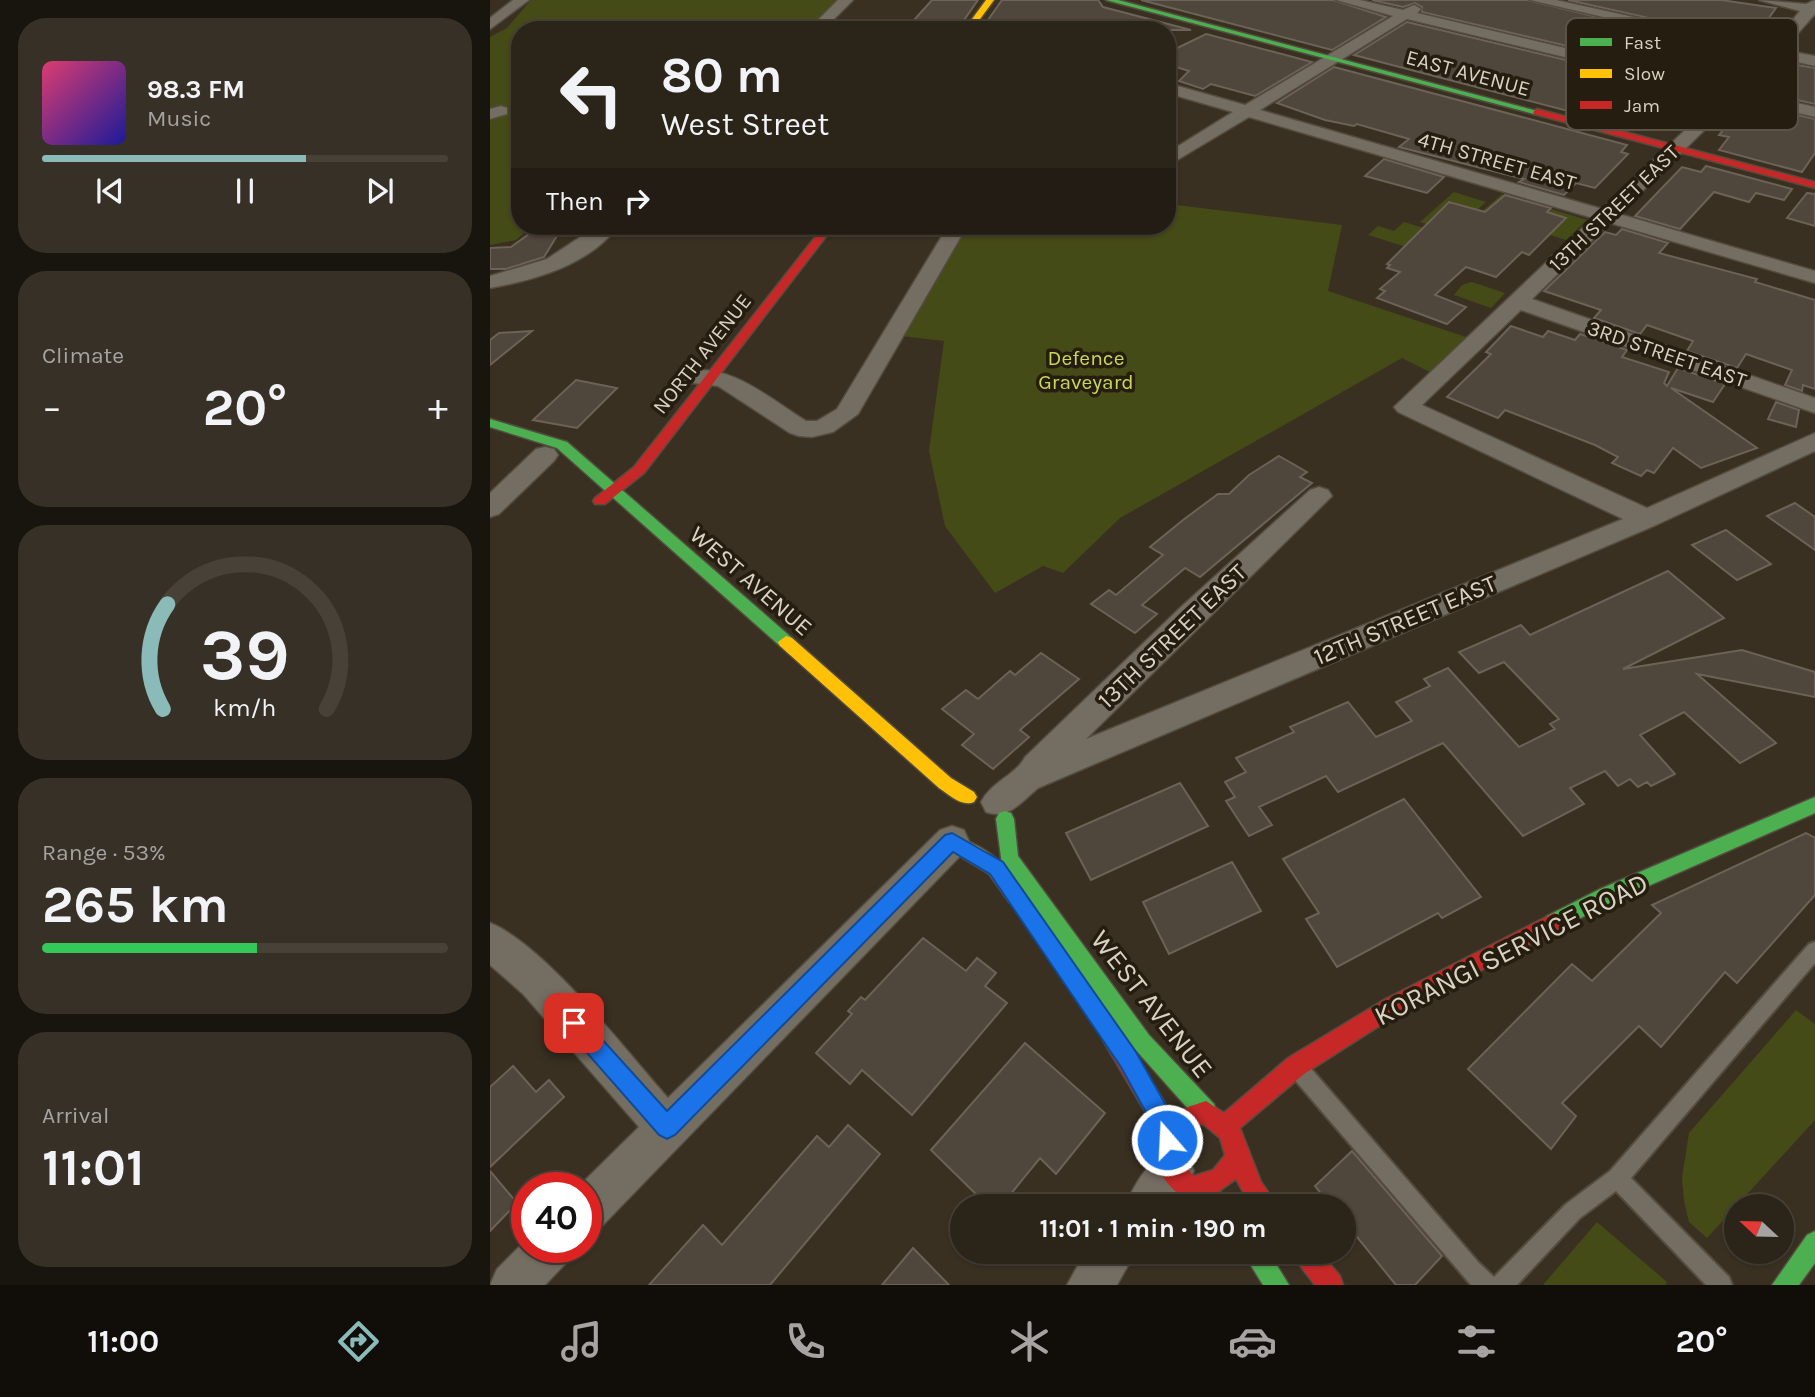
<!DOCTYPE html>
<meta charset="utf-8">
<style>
body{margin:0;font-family:Karla,sans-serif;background:#373026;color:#f1f3f6;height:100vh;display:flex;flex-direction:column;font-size:26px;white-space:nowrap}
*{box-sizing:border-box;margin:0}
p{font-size:23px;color:#a6a4a2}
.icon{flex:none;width:38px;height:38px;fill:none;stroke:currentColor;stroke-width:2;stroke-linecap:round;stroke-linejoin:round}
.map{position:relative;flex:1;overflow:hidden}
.panel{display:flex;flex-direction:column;gap:18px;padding:18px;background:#18140e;width:490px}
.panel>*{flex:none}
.top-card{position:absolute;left:21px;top:21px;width:665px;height:214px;border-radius:28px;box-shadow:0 2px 5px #0004,0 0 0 2px #474138;background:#2b2419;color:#f1f3f6;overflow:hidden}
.needle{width:46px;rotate:292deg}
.tools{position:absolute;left:1234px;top:1194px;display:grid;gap:14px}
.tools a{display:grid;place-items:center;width:70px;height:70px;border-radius:50%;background:#2b2419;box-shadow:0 2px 5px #0004,0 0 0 2px #474138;font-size:35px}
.speed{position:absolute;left:21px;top:1172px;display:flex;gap:14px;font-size:35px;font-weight:700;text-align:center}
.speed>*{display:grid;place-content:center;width:91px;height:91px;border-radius:50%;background:#2b2419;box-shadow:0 2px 5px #0004,0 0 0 2px #474138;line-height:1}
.speed .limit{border:10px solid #d22;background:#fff;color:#111}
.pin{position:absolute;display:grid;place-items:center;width:60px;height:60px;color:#fff;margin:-30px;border-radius:14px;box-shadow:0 4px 10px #0006}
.me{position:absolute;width:77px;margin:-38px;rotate:341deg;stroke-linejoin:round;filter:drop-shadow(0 0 5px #0008)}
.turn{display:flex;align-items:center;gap:24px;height:147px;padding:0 35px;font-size:32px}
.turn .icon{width:91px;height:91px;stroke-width:2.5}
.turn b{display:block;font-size:49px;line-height:60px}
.then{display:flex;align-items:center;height:66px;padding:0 35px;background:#0003;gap:14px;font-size:26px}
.big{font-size:52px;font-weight:700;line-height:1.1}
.panel .tile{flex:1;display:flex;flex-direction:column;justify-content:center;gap:10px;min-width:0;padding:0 24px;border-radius:28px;background:#373026}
.panel .dial{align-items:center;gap:0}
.dial svg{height:182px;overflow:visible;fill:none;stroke:#474138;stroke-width:7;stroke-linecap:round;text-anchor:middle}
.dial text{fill:#f1f3f6;stroke:none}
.song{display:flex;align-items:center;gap:21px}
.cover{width:84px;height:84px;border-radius:10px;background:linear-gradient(135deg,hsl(340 70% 55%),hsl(240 70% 35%))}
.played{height:7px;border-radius:4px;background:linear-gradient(90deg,#8bbbb9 65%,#474138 65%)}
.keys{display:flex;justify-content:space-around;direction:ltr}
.heat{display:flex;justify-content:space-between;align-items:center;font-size:38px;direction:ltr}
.charge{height:10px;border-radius:5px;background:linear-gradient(90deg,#34c759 53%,#474138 0)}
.trip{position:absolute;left:460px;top:1194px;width:406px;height:70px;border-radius:35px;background:#2b2419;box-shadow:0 2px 5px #0004,0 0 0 2px #474138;font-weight:700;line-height:70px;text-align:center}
.dock{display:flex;height:112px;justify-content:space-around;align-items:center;background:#110e0a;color:#a6a4a2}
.dock .icon{width:49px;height:49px}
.dock .selected{color:#8bbbb9}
.dock b{font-size:32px;color:#f1f3f6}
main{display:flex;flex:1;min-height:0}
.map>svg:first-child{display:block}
.green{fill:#454b16}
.building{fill:#4f463c;stroke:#6c6257;stroke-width:2}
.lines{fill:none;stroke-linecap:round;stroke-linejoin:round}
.lane-casing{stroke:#534c3f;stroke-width:4}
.street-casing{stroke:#534c3f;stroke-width:3}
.fast-casing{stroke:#534c3f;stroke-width:3}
.slow-casing{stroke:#534c3f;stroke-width:3}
.jam-casing{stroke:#534c3f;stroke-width:3}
.lane{fill:#746d62;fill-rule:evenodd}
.street{fill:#746d62;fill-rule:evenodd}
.fast{fill:#4caf50;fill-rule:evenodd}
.slow{fill:#ffc107;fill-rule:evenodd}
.jam{fill:#c62828;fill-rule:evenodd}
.route{fill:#1a73e8;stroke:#114b97;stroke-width:2}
.labels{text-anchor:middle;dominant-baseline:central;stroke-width:7;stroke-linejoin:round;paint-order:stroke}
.far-street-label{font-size:21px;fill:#dad1c1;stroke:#241d10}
.far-park-label{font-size:21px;fill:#c8da54;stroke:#241d10}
.street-label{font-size:24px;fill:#dad1c1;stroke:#241d10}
.near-street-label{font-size:28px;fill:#dad1c1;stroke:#241d10}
.key{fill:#241d10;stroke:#5b5345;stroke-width:2}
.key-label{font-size:19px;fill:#dad1c1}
</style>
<main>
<section class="panel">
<div class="tile">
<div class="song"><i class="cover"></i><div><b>98.3 FM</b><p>Music</p></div></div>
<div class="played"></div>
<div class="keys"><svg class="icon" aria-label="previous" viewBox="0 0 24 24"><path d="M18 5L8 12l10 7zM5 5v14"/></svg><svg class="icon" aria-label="pause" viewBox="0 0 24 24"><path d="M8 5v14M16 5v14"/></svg><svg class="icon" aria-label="next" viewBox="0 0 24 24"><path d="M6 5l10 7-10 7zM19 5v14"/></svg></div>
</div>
<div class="tile"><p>Climate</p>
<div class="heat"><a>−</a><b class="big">20°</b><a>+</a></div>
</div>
<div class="tile dial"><svg viewBox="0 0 100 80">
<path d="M14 69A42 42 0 1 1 86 69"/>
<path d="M14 69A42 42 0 0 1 16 23" stroke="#8bbbb9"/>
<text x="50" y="56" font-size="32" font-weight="700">39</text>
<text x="50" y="72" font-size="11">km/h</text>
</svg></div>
<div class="tile"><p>Range · 53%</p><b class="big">265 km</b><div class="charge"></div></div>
<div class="tile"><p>Arrival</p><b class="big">11:01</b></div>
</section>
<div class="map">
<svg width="1325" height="1285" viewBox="0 0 1325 1285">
<rect width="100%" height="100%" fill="#393021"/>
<g class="green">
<path d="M41 0H350L319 30H30V226H42L26 240 0 245V117L21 108 0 110V37L17 28Z"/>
<path d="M964 192 996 202 962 232 930 222Z"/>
<path d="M1012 194 1097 220 1076 240 990 213Z"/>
<path d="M677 204 852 225 838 291 988 341 946 375 912 358 630 518 573 573 553 566 505 593 455 526 439 451 454 341 403 335 467 226H677Z"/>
<path d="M914 222 960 236 952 258 878 235 888 226 904 231Z"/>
<path d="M981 282H982L1015 293 1001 308 964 295 972 285Z"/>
<path d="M1306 1010 1325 1024V1120L1217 1238 1199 1222 1194 1201 1192 1178 1199 1133Z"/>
<path d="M1107 1222 1177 1282 1176 1285H1053Z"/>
</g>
<g class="building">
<path d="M442 0H488L467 30H415Z"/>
<path d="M512 0H608L613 7 701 30H491Z"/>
<path d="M651 0H843L896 17 842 50Z"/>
<path d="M882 0H1037L1215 43 1184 71 932 12V7L925 3 913 7Z"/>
<path d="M1078 0H1231L1286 8 1266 36 1230 29 1226 33Z"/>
<path d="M917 22 1172 83 1152 102 1172 107 1151 130 864 55Z"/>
<path d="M716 34 822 62 765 96 721 84 713 89 689 81 699 71 677 64V53Z"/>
<path d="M1307 65 1325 68V104L1264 90 1276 76 1294 81Z"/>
<path d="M844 67 1137 145 1131 152 1138 154 1105 188 1086 183 1074 195 1029 182 1034 179 909 147 919 139 867 124 864 126 835 120 787 103Z"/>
<path d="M1255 103 1325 119V153L1312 172 1229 150 1239 137 1229 135Z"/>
<path d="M894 159 954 177 937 193 875 176Z"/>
<path d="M1216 166 1302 189 1294 200 1266 193 1259 202 1224 192 1190 229 1145 216 1192 167 1211 172Z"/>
<path d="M1317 193 1325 194V226L1297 218Z"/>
<path d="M1015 195 1061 208 1057 212 1076 218 1039 255 1032 252 1006 277 976 267 945 295 976 307 957 324 887 298 895 291 890 289 910 272 897 268 900 265 897 264 959 202 995 212Z"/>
<path d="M50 226H73L54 257 16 269H0V248L21 247Z"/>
<path d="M1132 229 1178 243 1169 253 1267 279 1265 282 1325 300V389L1313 385 1312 391 1295 385 1302 370 1256 354 1247 368 1197 351 1203 341 1157 325 1150 334 1104 318 1111 310 1054 291 1115 232 1126 235Z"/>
<path d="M1021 326 1053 337 1058 331 1085 340 1090 334 1137 350 1132 357 1179 372 1174 383 1177 386 1188 368 1235 384 1223 402 1181 388 1267 448 1211 468 1183 448 1164 473 1157 470 1151 476 1122 463 1128 457 1105 445 1015 410 1008 418 957 397 1001 354 996 352Z"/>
<path d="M42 331 0 365V340L9 333Z"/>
<path d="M86 380 127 388 87 428 43 420Z"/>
<path d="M1286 402 1309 410 1306 427 1278 419Z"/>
<path d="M789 456 817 472 810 477 822 483 710 577 695 568 652 605 667 614 645 633 601 604 619 590 626 595 673 555 660 547 693 520 728 494H739L759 475Z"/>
<path d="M1305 503 1325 517V550L1277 516Z"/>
<path d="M1236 530 1281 564 1247 580 1202 545Z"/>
<path d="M1178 571 1234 618 1133 669 1252 650 1325 672V697L1207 674 1286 743 1250 763 1194 712 1150 735 1185 774 1161 786 1157 782 1148 787 1140 779 1128 786 1115 771 1080 788 1094 804 1033 836 953 743 848 792 836 776 769 807 782 825 759 836 736 801 745 797 735 782 756 772 746 758 804 732 800 727 858 702 886 737 922 721 906 702 940 686 934 679 958 668 1029 747 1065 729 1060 724 1069 719 1014 662 989 673 969 652 1031 625 1040 635Z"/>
<path d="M551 653 589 679 530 730 539 737 503 769 472 745 484 734 452 709 476 690 488 699 520 671 525 675Z"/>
<path d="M690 783 718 826 601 880 576 833Z"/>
<path d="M914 799 991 897 952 918 948 913 847 967 816 919 829 913 793 859Z"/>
<path d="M1316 833 1325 838V895L1247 983 1235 972 1171 1047 1149 1026 1072 1103 1086 1116 1061 1149 978 1069 1082 964 1102 981 1171 913 1162 905Z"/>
<path d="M742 862 771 911 679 954 653 902Z"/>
<path d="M433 938 476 971 487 958 506 973 495 986 517 1003 422 1115 372 1070 360 1084 326 1053 362 1014 358 1011 371 997 375 1000Z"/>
<path d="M535 1043 615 1113 566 1174 550 1158 511 1206H498L441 1150Z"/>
<path d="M23 1066 46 1092 59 1080 74 1097 0 1167V1087Z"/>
<path d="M358 1125 390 1154 280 1285H159L213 1225 232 1245 327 1136 339 1147Z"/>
<path d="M862 1151 952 1256 925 1285H906L854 1221V1206H841L825 1186Z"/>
<path d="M0 1171 27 1203 0 1231Z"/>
<path d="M423 1248 459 1285H392Z"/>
</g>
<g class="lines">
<defs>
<path id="lane" d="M1325 942V963L1141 1178 1239 1277 1242 1285H1216L1126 1191 1090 1218 1027 1285H981L804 1079 801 1072 804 1065 811 1062 818 1065 989 1263 1004 1277 1076 1204 1120 1171 1319 944Z"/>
<g id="street">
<path d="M23 0H39L0 29V18Z"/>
<path d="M348 0H363L333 30H318Z"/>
<path d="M846 0H870L913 10 924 5 931 9 927 13 1240 87 1273 54 1040 0H1066L1280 47 1310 11 1269 0 1316 4 1325 0V14L1293 50 1325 56V66L1286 57 1255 91 1325 107V117L1247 98 1129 214 1325 271V283L1120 223 1042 299 1325 398V413L1031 310 932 405 1157 508 1325 433V451L1166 525 548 788C531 802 519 820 496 812L491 802C501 782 526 775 535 757L691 607 820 490 829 487 838 490 842 496 596 739 1133 519 908 412 904 407 1103 218 759 117 677 166V153L743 112 677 93V83L755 105 903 16ZM917 19 1232 95 1112 209 770 110Z"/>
<path d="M11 106 17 108V114L0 119V109Z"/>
<path d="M107 226H128C99 265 45 280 0 288V276L57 259Z"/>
<path d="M458 226H477L368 414 343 432 322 437 309 436 300 433 228 386 194 382 190 377 194 372C239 361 280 399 316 421H327L347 409Z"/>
<path d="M55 447 64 449 68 455 64 461 9 514 0 517V493L46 449Z"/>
<path d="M462 826 474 830 479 841 474 852 112 1226 96 1232V1188H87L149 1127 33 994 0 965V923C54 944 137 1052 178 1098L450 830Z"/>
<path d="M682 1149 697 1156 704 1171 684 1206H635C645 1183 659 1159 682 1149Z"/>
<path d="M37 1239V1248H81L75 1264 55 1285H0L7 1269Z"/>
<path d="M596 1251H646L627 1285H577Z"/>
</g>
<g id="fast">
<path d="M616 0H628L1051 112 1044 114Z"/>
<path d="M0 419 77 442 302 638 304 642 302 646H290L67 448 0 427Z"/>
<path d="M1325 797V813L1124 901 1071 928 1064 931 1057 928 1054 922 1057 916 1110 889Z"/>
<path d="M515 811 521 813 524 819 528 856 659 1035 724 1104 727 1112 724 1120 716 1123 708 1120 645 1049 512 865 506 819 509 813Z"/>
<path d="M1325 1231V1263L1309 1285H1282L1317 1235Z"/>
<path d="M752 1251H778L799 1285H773Z"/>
</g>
<g id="slow">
<path d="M496 0H504L482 30H474Z"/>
<path d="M296 636 302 638 461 778 484 792 487 797 484 802C472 807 459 795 449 788L290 646 288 642Z"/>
<path d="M472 839C499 849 523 869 536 896L533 902 526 905 519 902 499 874 465 853 463 847 465 841Z"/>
</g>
<g id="jam">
<path d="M1047 109 1325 182V188L1044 114 1043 112Z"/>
<path d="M334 226H344L154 473 115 504H105L103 501 105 498 144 467Z"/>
<path d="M1064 913 1071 916 1074 922 1071 928 908 1014 814 1074 750 1128 771 1182 788 1206H761L746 1179 729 1191 738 1198 742 1206C732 1206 717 1208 708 1205 680 1195 657 1164 669 1135L614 1042 611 1035 614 1028 621 1025 628 1028 683 1116 698 1107 716 1101 734 1113 798 1058 894 1000ZM713 1124 730 1138 735 1155 723 1170 704 1176 688 1160C684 1142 697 1129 713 1124Z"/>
<path d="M801 1251H829L850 1276 853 1285H825L805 1259Z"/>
</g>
</defs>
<use href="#lane" class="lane-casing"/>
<use href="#street" class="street-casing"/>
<use href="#fast" class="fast-casing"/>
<use href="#slow" class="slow-casing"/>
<use href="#jam" class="jam-casing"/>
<use href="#lane" class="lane"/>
<use href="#street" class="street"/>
<use href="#fast" class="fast"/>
<use href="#slow" class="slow"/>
<use href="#jam" class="jam"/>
</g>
<path class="route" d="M462 833 513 862 646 1052 691 1132 685 1148 677 1152 669 1148 666 1140 668 1134 631 1067 500 874 463 852 185 1135 177 1139 169 1135 77 1030 73 1023 77 1016 84 1013 91 1016 177 1111 455 835Z"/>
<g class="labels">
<g class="far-street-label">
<text transform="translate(978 73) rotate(15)">EAST AVENUE</text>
<text transform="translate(1007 161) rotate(16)">4TH STREET EAST</text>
<text transform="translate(1124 208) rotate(-44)">13TH STREET EAST</text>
<text transform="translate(212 354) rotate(-52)">NORTH AVENUE</text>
<text transform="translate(1177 354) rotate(19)">3RD STREET EAST</text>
</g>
<g class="far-park-label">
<text x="596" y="358">Defence<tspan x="596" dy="24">Graveyard</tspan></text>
</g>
<g class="street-label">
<text transform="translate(261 581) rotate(41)">WEST AVENUE</text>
<text transform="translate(915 620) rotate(-23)">12TH STREET EAST</text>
<text transform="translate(682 636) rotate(-44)">13TH STREET EAST</text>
</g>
<g class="near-street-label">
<text transform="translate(1021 949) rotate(-27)">KORANGI SERVICE ROAD</text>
<text transform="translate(662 1004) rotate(52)">WEST AVENUE</text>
</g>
</g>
<rect x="1076" y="18" width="232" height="112" rx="10" class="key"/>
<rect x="1090" y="38" width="32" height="8" fill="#4caf50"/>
<rect x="1090" y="69" width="32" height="9" fill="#ffc107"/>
<rect x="1090" y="101" width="32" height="8" fill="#c62828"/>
<g class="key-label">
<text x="1134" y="49">Fast</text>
<text x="1134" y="80">Slow</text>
<text x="1134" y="112">Jam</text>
</g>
</svg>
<div class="tools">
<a><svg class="needle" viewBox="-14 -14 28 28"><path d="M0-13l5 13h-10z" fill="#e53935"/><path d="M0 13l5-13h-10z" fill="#a6a4a2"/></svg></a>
</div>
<div class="speed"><div class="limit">40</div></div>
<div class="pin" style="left:84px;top:1023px;background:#d93025"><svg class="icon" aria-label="arrive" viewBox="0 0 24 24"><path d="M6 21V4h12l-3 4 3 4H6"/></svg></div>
<svg class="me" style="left:677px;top:1140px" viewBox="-20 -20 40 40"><circle r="17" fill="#1a73e8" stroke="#fff" stroke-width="3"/><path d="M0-11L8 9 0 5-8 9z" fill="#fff"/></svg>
<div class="trip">11:01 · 1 min · 190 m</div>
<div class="top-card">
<div class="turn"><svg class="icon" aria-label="left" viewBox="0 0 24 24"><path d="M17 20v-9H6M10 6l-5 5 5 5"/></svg><div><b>80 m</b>West Street</div></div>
<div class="then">Then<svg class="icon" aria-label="right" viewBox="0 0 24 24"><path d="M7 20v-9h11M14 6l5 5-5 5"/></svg></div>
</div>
</div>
</main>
<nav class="dock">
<b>11:00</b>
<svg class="icon selected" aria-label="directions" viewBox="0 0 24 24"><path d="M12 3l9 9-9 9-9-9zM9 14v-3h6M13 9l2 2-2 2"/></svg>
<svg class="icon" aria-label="music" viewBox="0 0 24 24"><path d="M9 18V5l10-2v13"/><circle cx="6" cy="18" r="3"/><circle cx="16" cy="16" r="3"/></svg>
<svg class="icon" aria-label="phone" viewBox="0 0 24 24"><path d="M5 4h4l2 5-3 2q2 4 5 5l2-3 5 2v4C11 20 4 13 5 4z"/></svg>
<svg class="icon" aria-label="climate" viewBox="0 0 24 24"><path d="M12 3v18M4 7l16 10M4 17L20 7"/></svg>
<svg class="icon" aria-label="car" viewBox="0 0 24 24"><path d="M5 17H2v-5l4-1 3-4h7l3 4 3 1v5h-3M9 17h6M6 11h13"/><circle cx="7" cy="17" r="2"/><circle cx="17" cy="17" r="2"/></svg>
<svg class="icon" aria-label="filters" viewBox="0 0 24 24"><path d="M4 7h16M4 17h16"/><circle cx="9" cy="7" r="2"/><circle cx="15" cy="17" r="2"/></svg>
<b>20°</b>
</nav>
